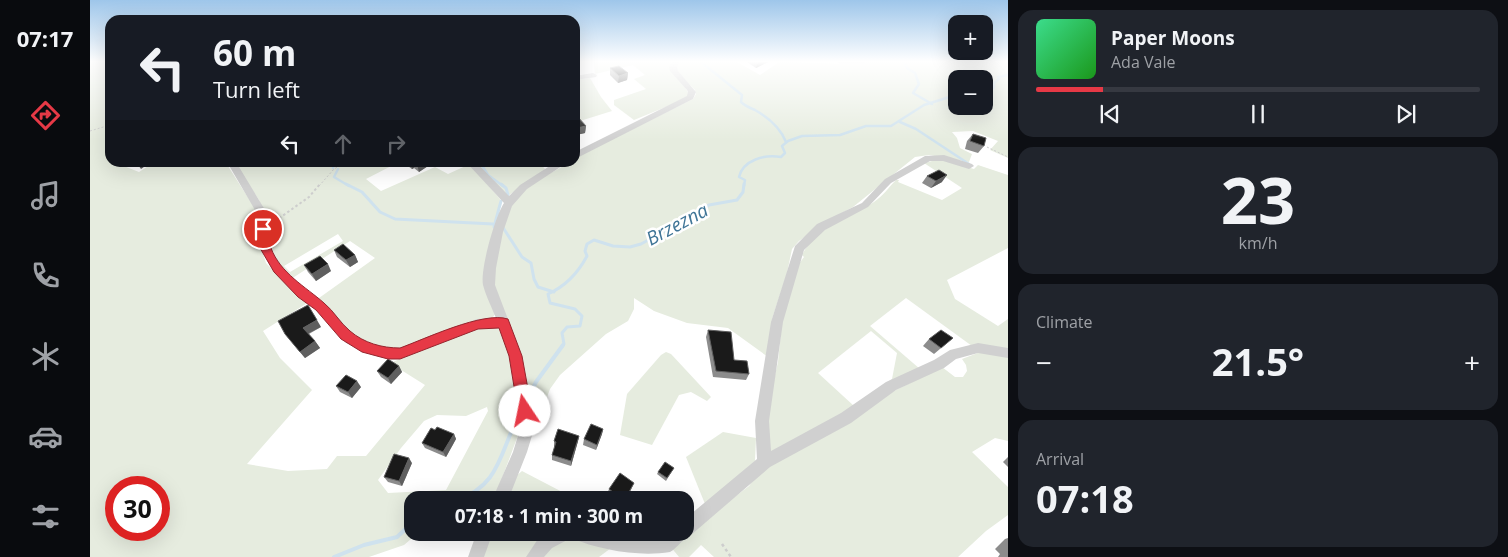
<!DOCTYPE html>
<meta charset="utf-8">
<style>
body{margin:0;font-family:"Open Sans",sans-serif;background:#20242c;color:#f1f3f6;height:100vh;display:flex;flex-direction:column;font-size:19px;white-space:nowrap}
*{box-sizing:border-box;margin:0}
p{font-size:16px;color:#9ea1a6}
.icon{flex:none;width:28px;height:28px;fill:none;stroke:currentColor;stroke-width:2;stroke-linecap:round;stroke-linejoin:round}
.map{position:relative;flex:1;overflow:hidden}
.drawer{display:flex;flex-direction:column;gap:10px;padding:10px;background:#0d0f14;width:500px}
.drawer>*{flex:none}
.banner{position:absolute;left:15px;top:15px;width:475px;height:152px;border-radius:15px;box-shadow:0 5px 20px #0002;background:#171b24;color:#f1f3f6;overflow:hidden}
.controls{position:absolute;left:858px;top:15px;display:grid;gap:10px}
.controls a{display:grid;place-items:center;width:45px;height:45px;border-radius:10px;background:#171b24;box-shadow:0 5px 20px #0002;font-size:25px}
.speed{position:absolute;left:15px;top:476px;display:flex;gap:10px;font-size:25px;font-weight:700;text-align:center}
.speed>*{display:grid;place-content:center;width:65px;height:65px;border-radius:50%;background:#171b24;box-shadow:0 5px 20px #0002;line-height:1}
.speed .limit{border:8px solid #d22;background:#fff;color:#111}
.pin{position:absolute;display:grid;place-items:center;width:42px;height:42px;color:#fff;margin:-21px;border:2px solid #fff;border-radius:50%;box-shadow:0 1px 5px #0007}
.me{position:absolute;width:55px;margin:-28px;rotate:349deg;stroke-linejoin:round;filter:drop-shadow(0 0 4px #0008)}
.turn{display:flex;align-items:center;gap:18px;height:105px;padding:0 25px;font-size:22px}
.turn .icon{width:65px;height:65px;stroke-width:2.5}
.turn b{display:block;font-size:35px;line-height:42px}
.lanes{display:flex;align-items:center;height:48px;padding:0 25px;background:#0003;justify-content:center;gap:25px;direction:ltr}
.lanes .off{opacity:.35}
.big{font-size:38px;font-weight:700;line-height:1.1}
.drawer .tile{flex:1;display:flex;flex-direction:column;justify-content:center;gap:8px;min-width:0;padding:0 18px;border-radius:15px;background:#20242c}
.drawer .dial{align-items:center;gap:0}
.dial b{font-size:65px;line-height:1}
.song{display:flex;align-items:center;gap:15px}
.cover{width:60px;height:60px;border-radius:8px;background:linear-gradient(135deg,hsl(150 70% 55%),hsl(120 70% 35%))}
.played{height:5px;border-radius:2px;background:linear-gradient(90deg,#e63946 15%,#363941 15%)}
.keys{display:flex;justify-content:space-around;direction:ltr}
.heat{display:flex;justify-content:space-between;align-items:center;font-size:28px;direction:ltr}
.trip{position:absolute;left:314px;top:491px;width:290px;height:50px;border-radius:15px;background:#171b24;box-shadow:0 5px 20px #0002;font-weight:700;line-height:50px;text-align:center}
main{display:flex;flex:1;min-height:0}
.tab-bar{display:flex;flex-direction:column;width:90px;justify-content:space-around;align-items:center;background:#090b0e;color:#9ea1a6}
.tab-bar .icon{width:35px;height:35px}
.tab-bar .active{color:#e63946}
.tab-bar b{font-size:22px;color:#f1f3f6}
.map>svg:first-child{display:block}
.green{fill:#e6ecdf;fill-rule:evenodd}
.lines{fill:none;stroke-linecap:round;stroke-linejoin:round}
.stream-far2{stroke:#cfe2ee;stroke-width:2.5}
.stream-far1{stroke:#cfe2ee;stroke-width:3}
.stream{stroke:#cfe2ee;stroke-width:4}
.path-far2{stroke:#cdcdcd;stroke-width:1;stroke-dasharray:2 2;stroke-linecap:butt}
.path-far1{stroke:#cdcdcd;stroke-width:2;stroke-dasharray:2.5 2.5;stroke-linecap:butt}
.path{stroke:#cdcdcd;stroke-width:2.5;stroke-dasharray:3 3;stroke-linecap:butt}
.minor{fill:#d0d0d0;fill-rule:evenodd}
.wall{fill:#8c8c8c}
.shaded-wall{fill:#5f5f5f}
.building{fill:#1a1a1a;stroke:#5f5f5f}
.route{fill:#e63946;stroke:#96252e}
.labels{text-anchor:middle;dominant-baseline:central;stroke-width:5;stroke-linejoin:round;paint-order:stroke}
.water-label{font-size:19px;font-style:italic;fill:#3f7597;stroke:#fff}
</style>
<main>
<nav class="tab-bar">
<b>07:17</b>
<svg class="icon active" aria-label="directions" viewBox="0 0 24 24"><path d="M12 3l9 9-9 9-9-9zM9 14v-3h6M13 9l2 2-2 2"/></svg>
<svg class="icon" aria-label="music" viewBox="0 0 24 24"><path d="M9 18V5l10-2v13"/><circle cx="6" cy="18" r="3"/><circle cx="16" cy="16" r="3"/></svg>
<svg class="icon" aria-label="phone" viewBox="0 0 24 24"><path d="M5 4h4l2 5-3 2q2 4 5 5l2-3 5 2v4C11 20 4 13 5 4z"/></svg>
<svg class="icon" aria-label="climate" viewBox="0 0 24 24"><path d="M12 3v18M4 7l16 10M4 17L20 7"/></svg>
<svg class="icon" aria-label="car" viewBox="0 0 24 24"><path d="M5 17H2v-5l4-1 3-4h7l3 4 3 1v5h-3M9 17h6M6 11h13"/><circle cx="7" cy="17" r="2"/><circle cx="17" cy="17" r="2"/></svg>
<svg class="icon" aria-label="filters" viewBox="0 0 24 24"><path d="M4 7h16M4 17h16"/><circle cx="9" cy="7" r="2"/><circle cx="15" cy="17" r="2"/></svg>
</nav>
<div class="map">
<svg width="918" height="557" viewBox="0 0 918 557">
<rect width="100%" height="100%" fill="#fff"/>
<g class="green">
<path d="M0 62H20V162L26 163 49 172 63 163H136L168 213 172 250 176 263 202 290 219 302 173 331 190 358 222 390 157 464 198 471 237 469 247 456H276L335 385 300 363 385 329 408 328 413 332 421 358 427 407 420 428 426 423 430 424V430L408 489 397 500H322V532L328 533 314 545 279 557H0ZM397 407 398 411 356 490 298 493 288 480 311 448 334 421 347 415 376 416ZM26 488H69V530H26Z"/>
<path d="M504 62H582L580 68C585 79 595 83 599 95L595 99 544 120 524 105V100L556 89 544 79 555 75 543 65 505 74Z"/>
<path d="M589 62H647L670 75 689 62 770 64V62H918V158L900 150 908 141 883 131 862 132 867 138 870 148 882 154 879 162 839 155 825 157 763 207 738 220 709 241 702 249 697 273 682 319 678 357 638 328 597 323 564 311 544 298V309L538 321 516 334 470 375 460 389 447 424 440 407 403 282 406 257 420 202 446 181 479 163 485 162V159L490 155 603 99 606 94 605 90 585 70ZM866 79H894V106H866Z"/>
<path d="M500 78 511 97 522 111 490 121 485 116V80Z"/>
<path d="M850 159 884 169 888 165 918 175V248L857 280 865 299 908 326 918 319V350L896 345 882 346 816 298 780 326 830 369C806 380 786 395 764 410 738 427 709 439 681 452L678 451V405L688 362 692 322 708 265 714 257 712 255C726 227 759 218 784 202 793 196 799 187 806 180H809L808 182 852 200 872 188 834 163ZM781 331 807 353 802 379 764 406 728 373Z"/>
<path d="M145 163H307L276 179 291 191 345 167 358 174 380 164 410 199 409 211 402 238 406 313 403 317 309 349C263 349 252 321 222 295L229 298 285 258 260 241 201 279 182 256 176 240V219L169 200ZM248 234 253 241 200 272 194 266Z"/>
<path d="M386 163H450L455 169 453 172 419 195 414 193Z"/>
<path d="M893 351 918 354V441L905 438 882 452 918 487V515L896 531 868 557H624L611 545 599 557H589L580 546 659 486 671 470 802 392 852 367 865 377H873L877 371 876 365 872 359Z"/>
<path d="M576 352 581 354 621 397 617 401 601 392 589 395 562 445 530 435 537 394 571 355Z"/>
<path d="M633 432 666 438 665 461 615 504 596 457Z"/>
<path d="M432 471 480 496 481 500H415L426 476Z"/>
<path d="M400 533H459L437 557H392Z"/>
<path d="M479 538H490L521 548 509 557H448L453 551Z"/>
</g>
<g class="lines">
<g class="stream-far2">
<path d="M611 62 652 95 651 102C655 106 660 108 665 110 679 118 690 127 696 142"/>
<path d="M814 62 817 68 825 73 829 84 823 93 842 104"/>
<path d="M894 93 899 92 904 87V83L909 79 908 77 918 75"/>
<path d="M810 122 826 129 879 164"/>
<path d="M390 162 398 175 413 186"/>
<path d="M243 168 245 162"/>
<path d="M248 169 244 177 259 186"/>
<path d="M654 186 655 180 649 177C653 160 675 154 691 157L695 153 692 146 698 141 712 136 750 135 776 126H801L834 105 866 95"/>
</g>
<g class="stream-far1">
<path d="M256 184 272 192 290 212 305 219 403 224"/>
<path d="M411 184 416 188 418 195"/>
<path d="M412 226 432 257 441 263 444 279 448 287 464 292"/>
<path d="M404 227 411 201"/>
<path d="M472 347 474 344 472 333 477 327 490 326 492 316 485 309 460 303 458 294C476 286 488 273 497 256L495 251 497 244 504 240 523 246 540 247 551 244 582 227 594 223 619 205 647 200 653 192 654 184"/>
</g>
<g class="stream">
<path d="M438 398 446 382 473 345"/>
<path d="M366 500C410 487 410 451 429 415"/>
<path d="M244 557 274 545 307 537 322 523"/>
</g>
<g class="path-far2">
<path d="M0 131 20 125"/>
<path d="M897 147 918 157"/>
<path d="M229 186 244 169 256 162"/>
</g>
<path class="path-far1" d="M181 224 219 197 230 184"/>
<path class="path" d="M632 544 641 557"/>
<g class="minor">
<path d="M582 62H589L587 67 588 71 606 92 603 99 485 159V152L597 96 598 92 597 90 580 71 579 67Z"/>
<path d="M747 62H776L773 64H750Z"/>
<path d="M503 73 507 75 506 77 485 80V76Z"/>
<path d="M854 155 882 164 884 166 879 169 853 161H840L801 183 778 207 735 230 714 250 693 322 679 421 681 451 751 413 796 382 844 360 860 350 888 343 918 348V358L888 353 866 359 854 368 806 390 761 423 680 467 601 535C592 538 588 548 580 552 549 557 510 550 481 538L462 548 454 557H436L450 536 458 532C475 532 495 530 512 532 534 536 560 550 579 532H595V519L667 459 665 421 681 322 705 246 727 224 772 203 795 179 835 156Z"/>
<path d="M137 162H146L175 210 180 248 192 266 216 291 235 304 264 335 284 345 298 349 310 348 387 319 406 318C402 308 396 296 393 285 390 269 405 217 414 203L376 162H386L419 196 430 185 466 162H478L437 189 422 206 413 232 406 268 405 285 432 356 439 401 444 421V429L437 452 418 500H402L423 452 430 429 420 356 409 328 388 329 310 358 298 359 282 355 256 343 227 310 208 297 184 272 170 248 165 210Z"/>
<path d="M387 532H403L394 557H378Z"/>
</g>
</g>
<g class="wall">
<path d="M657 62H678L666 68Z"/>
<path d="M520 68 538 73 537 80 528 83 520 75Z"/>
<path d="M485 116 486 118 496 126 495 133 486 135 485 134Z"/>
<path d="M883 134 894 146 888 153 875 149 877 141Z"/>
<path d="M315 162H337L338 166 329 172 324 168 322 169 315 164Z"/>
<path d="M837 176 852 182 841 188 832 183Z"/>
<path d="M244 250 265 255 268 262 260 267 247 257Z"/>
<path d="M214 265 241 271 226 281 218 272Z"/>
<path d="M231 327 219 334 225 341 230 348 215 358 195 334Z"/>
<path d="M618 330 644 360 659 374 656 380 623 377 616 337Z"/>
<path d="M863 338 844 354 833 346 839 339Z"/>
<path d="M309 366 312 372 301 384 291 377 287 371Z"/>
<path d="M246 386 271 387 262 398 250 392Z"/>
<path d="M513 429 512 434 506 450 493 445 494 439Z"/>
<path d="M345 430 364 434 366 439 356 457 335 448 332 443Z"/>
<path d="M489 436 488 441 481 466 462 460V455L465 447 464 446V441Z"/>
<path d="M918 457V467L913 462Z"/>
<path d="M322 463 312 486 298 482 294 477Z"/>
<path d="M584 468 576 481 567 474 568 472Z"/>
<path d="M544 483 540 492 542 494 539 500H526L517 494 519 489Z"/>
<path d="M564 532H573L567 537Z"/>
<path d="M918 538V557H908L910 554 905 549 915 539Z"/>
</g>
<g class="shaded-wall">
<path d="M668 62H678L666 68Z"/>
<path d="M538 73 537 80 528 83 529 76Z"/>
<path d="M496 126 495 133 486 135 487 128Z"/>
<path d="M46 162H61L51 169Z"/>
<path d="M320 162H323L324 168 322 169Z"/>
<path d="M330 162H337L338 166 329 172 327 164Z"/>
<path d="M857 175 852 182 841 188 846 181Z"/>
<path d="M265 255 268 262 260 267 256 260Z"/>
<path d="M238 264 241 271 226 281 222 274Z"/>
<path d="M227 320 231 327 217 334 213 328Z"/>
<path d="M225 341 230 348 215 358 210 352Z"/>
<path d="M309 366 312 372 301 384 298 378Z"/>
<path d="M267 381 271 387 262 398 258 392Z"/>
<path d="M513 429 512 434 506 450 507 445Z"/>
<path d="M364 434 366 439 356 457 353 452Z"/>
<path d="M489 436 488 441 481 466V461Z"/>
<path d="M319 458 322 463 312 486 309 481Z"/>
</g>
<g class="building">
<path d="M529 66 538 73 529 76 520 68Z"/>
<path d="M488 117 496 126 487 128 485 126V118Z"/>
<path d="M883 134 896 138 894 146 880 141Z"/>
<path d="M849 170 857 175 846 181 837 176Z"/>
<path d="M253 244 265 255 256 260 244 250Z"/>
<path d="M230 256 238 264 222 274 214 265Z"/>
<path d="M218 305 227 320 213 328 225 341 210 352 195 334 188 321Z"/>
<path d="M618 330 641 332 644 360 657 361 659 374 626 371Z"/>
<path d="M851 330 863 338 851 348 839 339Z"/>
<path d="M298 359 309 366 298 378 287 371Z"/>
<path d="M256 375 267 381 258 392 246 386Z"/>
<path d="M501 424 513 429 507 445 494 439Z"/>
<path d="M347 427 364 434 353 452 332 443 341 428 345 430Z"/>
<path d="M468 429 489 436 481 461 462 455 466 442 464 441Z"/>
<path d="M304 454 319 458 309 481 294 477Z"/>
<path d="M575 462 584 468 577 478 568 472Z"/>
<path d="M530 473 544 483 539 492 542 494 537 500H533L519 489Z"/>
<path d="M595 502 601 510 595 514Z"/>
</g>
<linearGradient id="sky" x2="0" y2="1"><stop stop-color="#9ec6ea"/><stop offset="0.44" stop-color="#fff"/><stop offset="1" stop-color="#fff" stop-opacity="0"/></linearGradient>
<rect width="918" height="140" fill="url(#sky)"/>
<path class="route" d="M173 226 179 229C179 235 179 243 181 248 190 273 216 287 234 303 244 311 250 323 260 331 274 343 292 348 310 348 335 339 393 311 418 319L432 356 442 411 440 416 435 417 430 416 428 411 419 356 409 328 388 329 310 359H298L272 352 251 339 226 310 208 297 184 272 170 248 168 229Z"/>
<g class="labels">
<g class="water-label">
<text transform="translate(587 224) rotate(-28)">Brzezna</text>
</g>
</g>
</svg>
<div class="controls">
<a>+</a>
<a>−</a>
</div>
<div class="speed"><div class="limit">30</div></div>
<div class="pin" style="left:173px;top:229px;background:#d93025"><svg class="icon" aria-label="arrive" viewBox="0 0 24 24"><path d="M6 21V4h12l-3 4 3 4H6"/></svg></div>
<svg class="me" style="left:435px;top:411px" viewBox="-20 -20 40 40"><circle r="19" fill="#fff"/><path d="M0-13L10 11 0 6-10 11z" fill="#e63946"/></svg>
<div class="trip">07:18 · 1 min · 300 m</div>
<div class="banner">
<div class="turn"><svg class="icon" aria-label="left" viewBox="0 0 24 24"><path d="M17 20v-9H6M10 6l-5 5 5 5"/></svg><div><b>60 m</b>Turn left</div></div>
<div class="lanes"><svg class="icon" aria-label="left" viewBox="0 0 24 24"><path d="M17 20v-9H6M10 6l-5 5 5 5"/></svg><svg class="icon off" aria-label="ahead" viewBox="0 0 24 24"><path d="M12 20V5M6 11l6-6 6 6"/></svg><svg class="icon off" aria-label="right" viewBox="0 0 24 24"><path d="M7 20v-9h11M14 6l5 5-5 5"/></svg></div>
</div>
</div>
<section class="drawer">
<div class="tile">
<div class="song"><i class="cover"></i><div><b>Paper Moons</b><p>Ada Vale</p></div></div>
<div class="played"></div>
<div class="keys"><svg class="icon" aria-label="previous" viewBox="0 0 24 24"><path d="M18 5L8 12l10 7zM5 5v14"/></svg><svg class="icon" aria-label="pause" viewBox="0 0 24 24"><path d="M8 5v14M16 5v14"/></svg><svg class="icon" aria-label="next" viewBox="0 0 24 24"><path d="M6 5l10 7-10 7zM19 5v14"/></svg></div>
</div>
<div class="tile dial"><b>23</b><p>km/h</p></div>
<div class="tile"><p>Climate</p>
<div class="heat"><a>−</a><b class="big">21.5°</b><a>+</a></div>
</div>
<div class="tile"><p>Arrival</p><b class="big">07:18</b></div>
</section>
</main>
